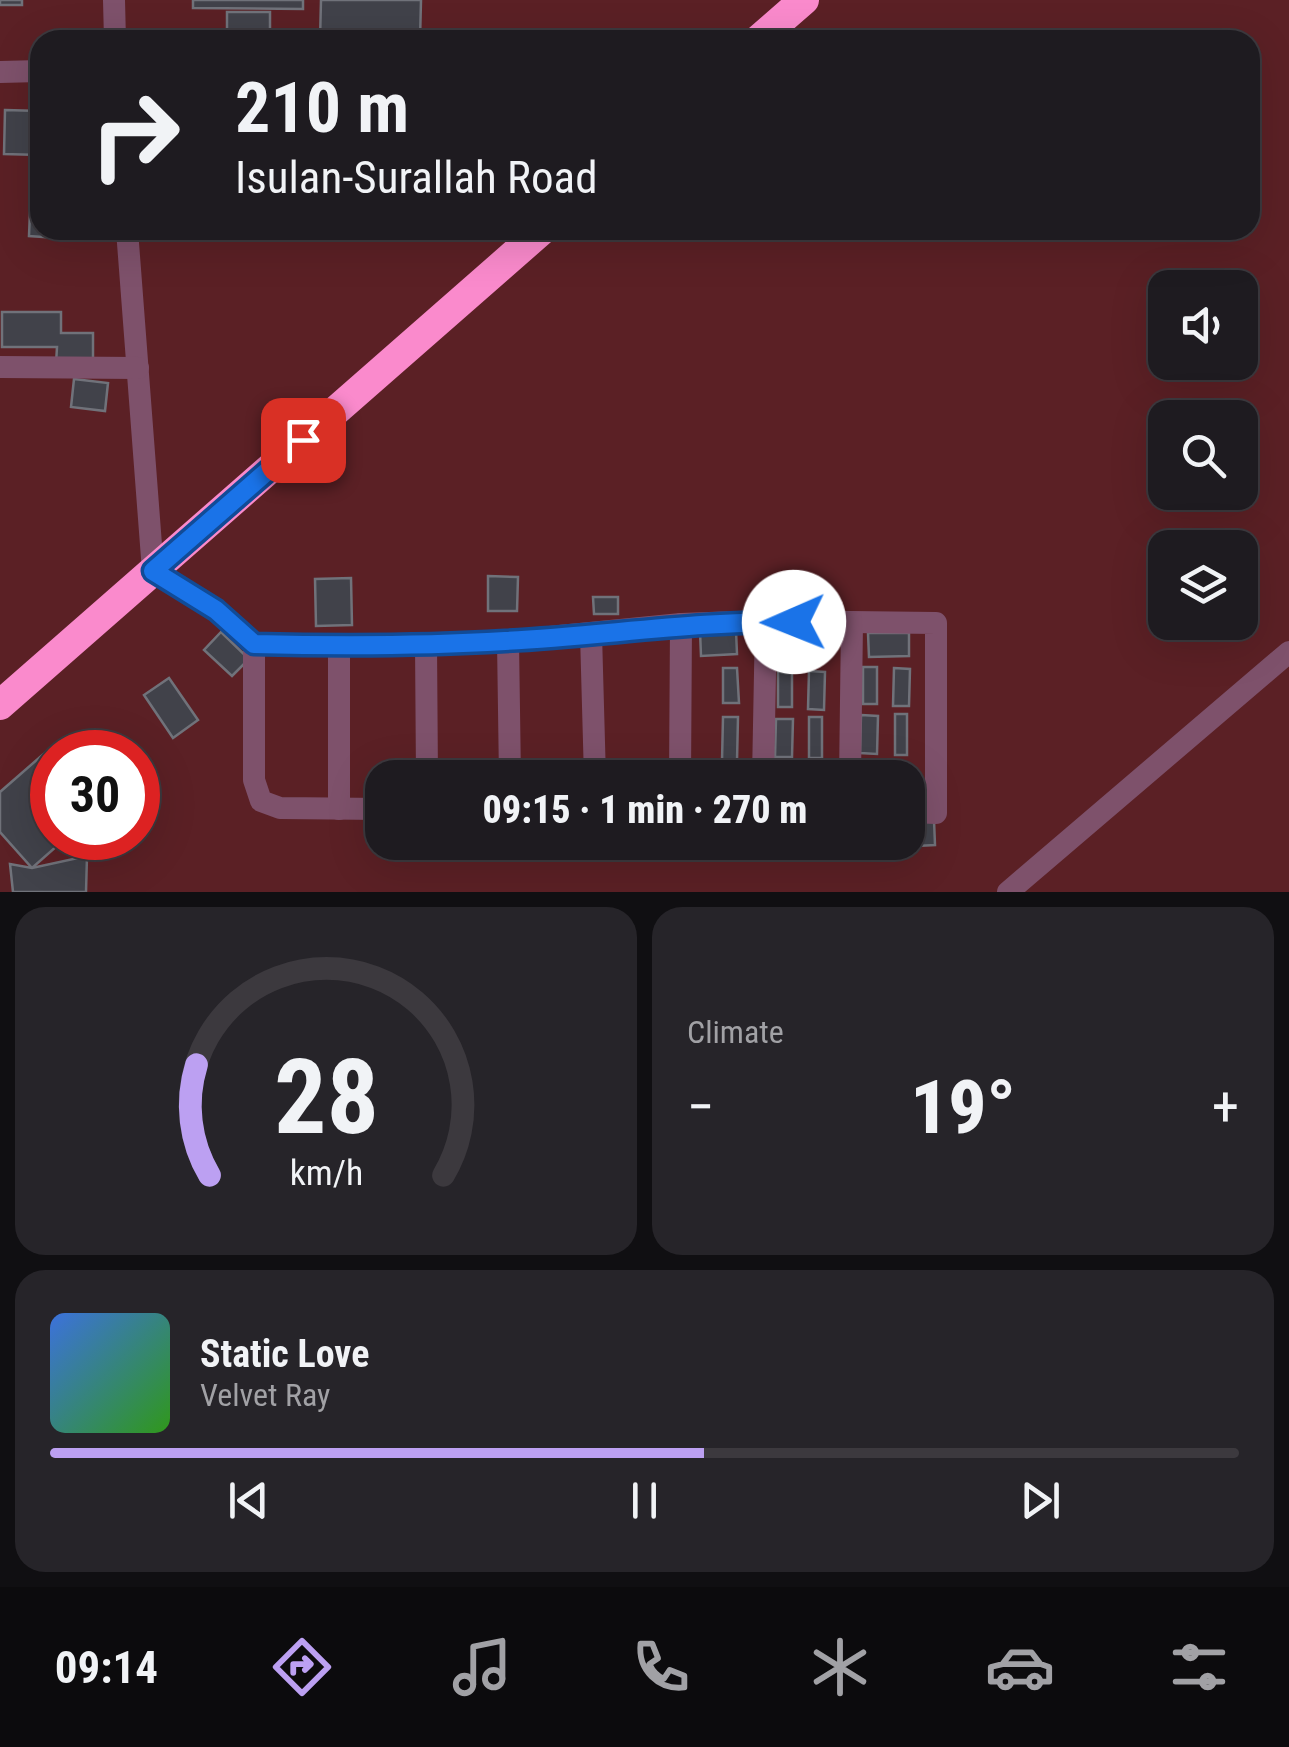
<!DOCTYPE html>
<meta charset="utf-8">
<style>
body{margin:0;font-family:"Roboto Condensed",sans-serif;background:#262429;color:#f1f3f6;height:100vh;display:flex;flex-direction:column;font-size:38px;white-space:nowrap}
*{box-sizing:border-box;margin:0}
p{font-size:32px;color:#a1a1a5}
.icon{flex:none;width:55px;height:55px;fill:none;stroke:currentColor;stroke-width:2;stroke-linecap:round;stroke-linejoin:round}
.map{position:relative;height:892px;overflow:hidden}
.side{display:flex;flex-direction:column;gap:15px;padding:15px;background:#100f12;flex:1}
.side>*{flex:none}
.top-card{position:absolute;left:30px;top:30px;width:1230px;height:210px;border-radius:30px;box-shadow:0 10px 40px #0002,0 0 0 2px #3c393e;background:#1e1b20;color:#f1f3f6;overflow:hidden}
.buttons{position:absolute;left:1148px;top:270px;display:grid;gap:20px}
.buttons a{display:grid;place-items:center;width:110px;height:110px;border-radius:20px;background:#1e1b20;box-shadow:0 10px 40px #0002,0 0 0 2px #3c393e;font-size:50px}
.speed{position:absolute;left:30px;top:730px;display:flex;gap:20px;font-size:50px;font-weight:700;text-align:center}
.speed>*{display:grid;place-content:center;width:130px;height:130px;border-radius:50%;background:#1e1b20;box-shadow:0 10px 40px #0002,0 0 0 2px #3c393e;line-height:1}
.speed .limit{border:15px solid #d22;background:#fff;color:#111}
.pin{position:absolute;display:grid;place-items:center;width:85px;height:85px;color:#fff;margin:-42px;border-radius:20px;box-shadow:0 5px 15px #0006}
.me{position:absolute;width:110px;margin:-55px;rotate:269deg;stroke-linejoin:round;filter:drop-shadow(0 0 8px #0008)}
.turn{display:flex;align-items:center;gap:35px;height:210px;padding:0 40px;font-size:45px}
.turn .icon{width:130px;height:130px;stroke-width:2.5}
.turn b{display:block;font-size:70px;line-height:85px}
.big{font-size:75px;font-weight:800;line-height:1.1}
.side .tile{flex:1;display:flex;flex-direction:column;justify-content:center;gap:15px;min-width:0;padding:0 35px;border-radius:30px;background:#262429}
.side .dial{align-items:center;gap:0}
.dial svg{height:260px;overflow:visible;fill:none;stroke:#3c393e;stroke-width:7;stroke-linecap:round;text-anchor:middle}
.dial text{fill:#f1f3f6;stroke:none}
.song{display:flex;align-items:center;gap:30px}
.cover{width:120px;height:120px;border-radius:15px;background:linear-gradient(135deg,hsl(220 70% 55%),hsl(110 70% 35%))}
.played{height:10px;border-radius:5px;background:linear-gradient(90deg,#bca0f2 55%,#3c393e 55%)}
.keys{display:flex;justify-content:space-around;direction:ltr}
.heat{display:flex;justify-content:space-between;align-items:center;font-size:55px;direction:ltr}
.side .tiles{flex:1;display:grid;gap:15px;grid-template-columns:1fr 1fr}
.tile:last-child{grid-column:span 2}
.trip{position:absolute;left:365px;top:760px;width:560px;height:100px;border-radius:30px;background:#1e1b20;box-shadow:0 10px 40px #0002,0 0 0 2px #3c393e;font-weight:800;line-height:100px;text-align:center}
.tab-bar{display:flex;height:160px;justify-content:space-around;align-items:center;background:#0c0b0d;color:#a1a1a5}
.tab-bar .icon{width:70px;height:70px}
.tab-bar .on{color:#bca0f2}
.tab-bar b{font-size:45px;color:#f1f3f6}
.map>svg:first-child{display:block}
.green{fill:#5b2025;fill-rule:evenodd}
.building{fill:#41424a;stroke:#70727a;stroke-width:2.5}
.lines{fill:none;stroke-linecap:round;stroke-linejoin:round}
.minor{stroke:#7e516b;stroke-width:22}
.highway{stroke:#fa8acc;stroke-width:30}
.route-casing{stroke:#114b97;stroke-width:25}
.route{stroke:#1a73e8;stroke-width:18}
</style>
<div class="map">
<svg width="1289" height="892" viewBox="0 0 1289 892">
<rect width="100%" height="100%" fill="#28242a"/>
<path class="green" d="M0 0H1289V892H0ZM40 40H1250V230H40ZM1165 288H1240V362H1165ZM1165 418H1240V492H1165ZM1165 548H1240V622H1165ZM52 752H138V838H52ZM382 778H908V842H382Z"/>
<g class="building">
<rect x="0" y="0" width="22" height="5"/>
<path d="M193 0H303V9L193 8Z"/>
<path d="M321 0H421L420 40H320Z"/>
<rect x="227" y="12" width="43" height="28"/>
<path d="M5 110 40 111V155L4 154Z"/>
<path d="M30 211H40V230H57V238L29 236Z"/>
<path d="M61 230H100L99 238 60 235Z"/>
<path d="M2 312H61V333H93V364H56L57 347H2Z"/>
<path d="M74 379 108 383 105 411 71 407Z"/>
<path d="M488 576 518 577 517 611H488Z"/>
<path d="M351 578 352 625 316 626 315 579Z"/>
<path d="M593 597H618V614H594Z"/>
<path d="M736 630 737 654 701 656 700 631Z"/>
<path d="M221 632 249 659 232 676 204 650Z"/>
<path d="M868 633H909V656L869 657Z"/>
<path d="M783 636H824V659L783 660Z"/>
<rect x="863" y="667" width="14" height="37"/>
<path d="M723 668H737L739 703H723Z"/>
<path d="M894 668 910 669 909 706H893Z"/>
<rect x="778" y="670" width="14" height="37"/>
<path d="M809 671 825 672 824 710 808 709Z"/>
<path d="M169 678 198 720 173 738 144 695Z"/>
<rect x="895" y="714" width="12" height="41"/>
<path d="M861 715 878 716 877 754 860 753Z"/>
<path d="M723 717H738L737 761H722Z"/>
<rect x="809" y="717" width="13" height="41"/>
<path d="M776 719H793L792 757H775Z"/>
<path d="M55 744 63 752H52V838H66L32 868 0 832V792Z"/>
<rect x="871" y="768" width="36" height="10"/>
<path d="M822 771V778H786V772Z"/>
<path d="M934 820 935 845 897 847V842H908V821Z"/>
<path d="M729 842H767V846L729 847Z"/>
<path d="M778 842H822V846L778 848Z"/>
<rect x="843" y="842" width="37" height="3"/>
<path d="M87 856 86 892H13L10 864 32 868Z"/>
</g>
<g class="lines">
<g class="minor">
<path d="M114 0 115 40"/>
<path d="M0 72 40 71"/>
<path d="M127 230 153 571 216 610 254 644 339 646 508 641 681 624 766 621 936 623V813L908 812"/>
<path d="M0 367 138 368"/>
<path d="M591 634 595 778"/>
<path d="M508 641 510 778"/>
<path d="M254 644V780L261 801 280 808 382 809"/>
<path d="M426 644 427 778"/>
<path d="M339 646V809"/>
<path d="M680 778 681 624"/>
<path d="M763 778 766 621"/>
<path d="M850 778 852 623"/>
<path d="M1008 892 1289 652"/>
</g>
<g class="highway">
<path d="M758 40 804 0"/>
<path d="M0 705 542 230"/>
</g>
</g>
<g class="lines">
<defs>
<path id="route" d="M303 440 153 571 216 610 254 644C338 646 422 646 505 641 602 636 697 621 794 622"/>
</defs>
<use href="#route" class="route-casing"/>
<use href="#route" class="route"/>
</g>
</svg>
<div class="buttons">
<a><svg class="icon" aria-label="sound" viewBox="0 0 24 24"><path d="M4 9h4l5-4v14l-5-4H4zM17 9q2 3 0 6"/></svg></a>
<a><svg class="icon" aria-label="search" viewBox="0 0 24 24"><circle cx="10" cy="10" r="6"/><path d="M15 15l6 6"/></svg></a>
<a><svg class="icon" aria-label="layers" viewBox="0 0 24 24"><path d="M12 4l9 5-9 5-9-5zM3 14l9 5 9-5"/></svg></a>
</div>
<div class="speed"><div class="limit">30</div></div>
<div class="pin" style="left:303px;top:440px;background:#d93025"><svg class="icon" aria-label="arrive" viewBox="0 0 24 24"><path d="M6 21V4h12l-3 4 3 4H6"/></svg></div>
<svg class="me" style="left:794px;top:622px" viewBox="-20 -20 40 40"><circle r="19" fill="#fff"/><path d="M0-13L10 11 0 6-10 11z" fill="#1a73e8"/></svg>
<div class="trip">09:15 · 1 min · 270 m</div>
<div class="top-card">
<div class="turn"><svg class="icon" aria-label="right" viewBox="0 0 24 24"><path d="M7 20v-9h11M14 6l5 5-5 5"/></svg><div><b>210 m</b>Isulan-Surallah Road</div></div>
</div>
</div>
<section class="side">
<div class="tiles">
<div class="tile dial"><svg viewBox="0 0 100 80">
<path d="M14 69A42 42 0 1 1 86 69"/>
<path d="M14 69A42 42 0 0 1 10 35" stroke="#bca0f2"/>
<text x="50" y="56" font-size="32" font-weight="700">28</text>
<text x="50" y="72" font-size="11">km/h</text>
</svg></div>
<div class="tile"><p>Climate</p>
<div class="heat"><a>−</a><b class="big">19°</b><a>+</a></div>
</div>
<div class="tile">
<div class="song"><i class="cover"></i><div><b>Static Love</b><p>Velvet Ray</p></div></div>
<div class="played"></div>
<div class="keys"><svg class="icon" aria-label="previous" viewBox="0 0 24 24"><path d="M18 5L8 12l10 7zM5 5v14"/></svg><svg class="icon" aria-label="pause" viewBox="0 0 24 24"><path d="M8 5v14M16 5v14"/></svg><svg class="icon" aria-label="next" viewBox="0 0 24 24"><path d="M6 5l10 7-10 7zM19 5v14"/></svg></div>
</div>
</div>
</section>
<nav class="tab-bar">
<b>09:14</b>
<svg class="icon on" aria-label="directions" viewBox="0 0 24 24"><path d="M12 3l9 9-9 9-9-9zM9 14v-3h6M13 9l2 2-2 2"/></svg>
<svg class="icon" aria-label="music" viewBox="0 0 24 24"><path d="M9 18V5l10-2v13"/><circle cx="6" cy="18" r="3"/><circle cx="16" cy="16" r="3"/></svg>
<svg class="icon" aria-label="phone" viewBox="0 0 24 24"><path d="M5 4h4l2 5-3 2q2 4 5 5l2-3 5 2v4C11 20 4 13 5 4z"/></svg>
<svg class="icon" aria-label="climate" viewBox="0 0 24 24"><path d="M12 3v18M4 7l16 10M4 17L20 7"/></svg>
<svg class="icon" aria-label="car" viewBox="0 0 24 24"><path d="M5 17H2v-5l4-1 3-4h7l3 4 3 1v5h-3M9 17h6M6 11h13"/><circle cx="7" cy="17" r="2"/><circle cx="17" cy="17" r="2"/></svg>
<svg class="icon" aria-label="filters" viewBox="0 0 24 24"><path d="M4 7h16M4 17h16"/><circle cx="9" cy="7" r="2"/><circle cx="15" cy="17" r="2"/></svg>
</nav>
